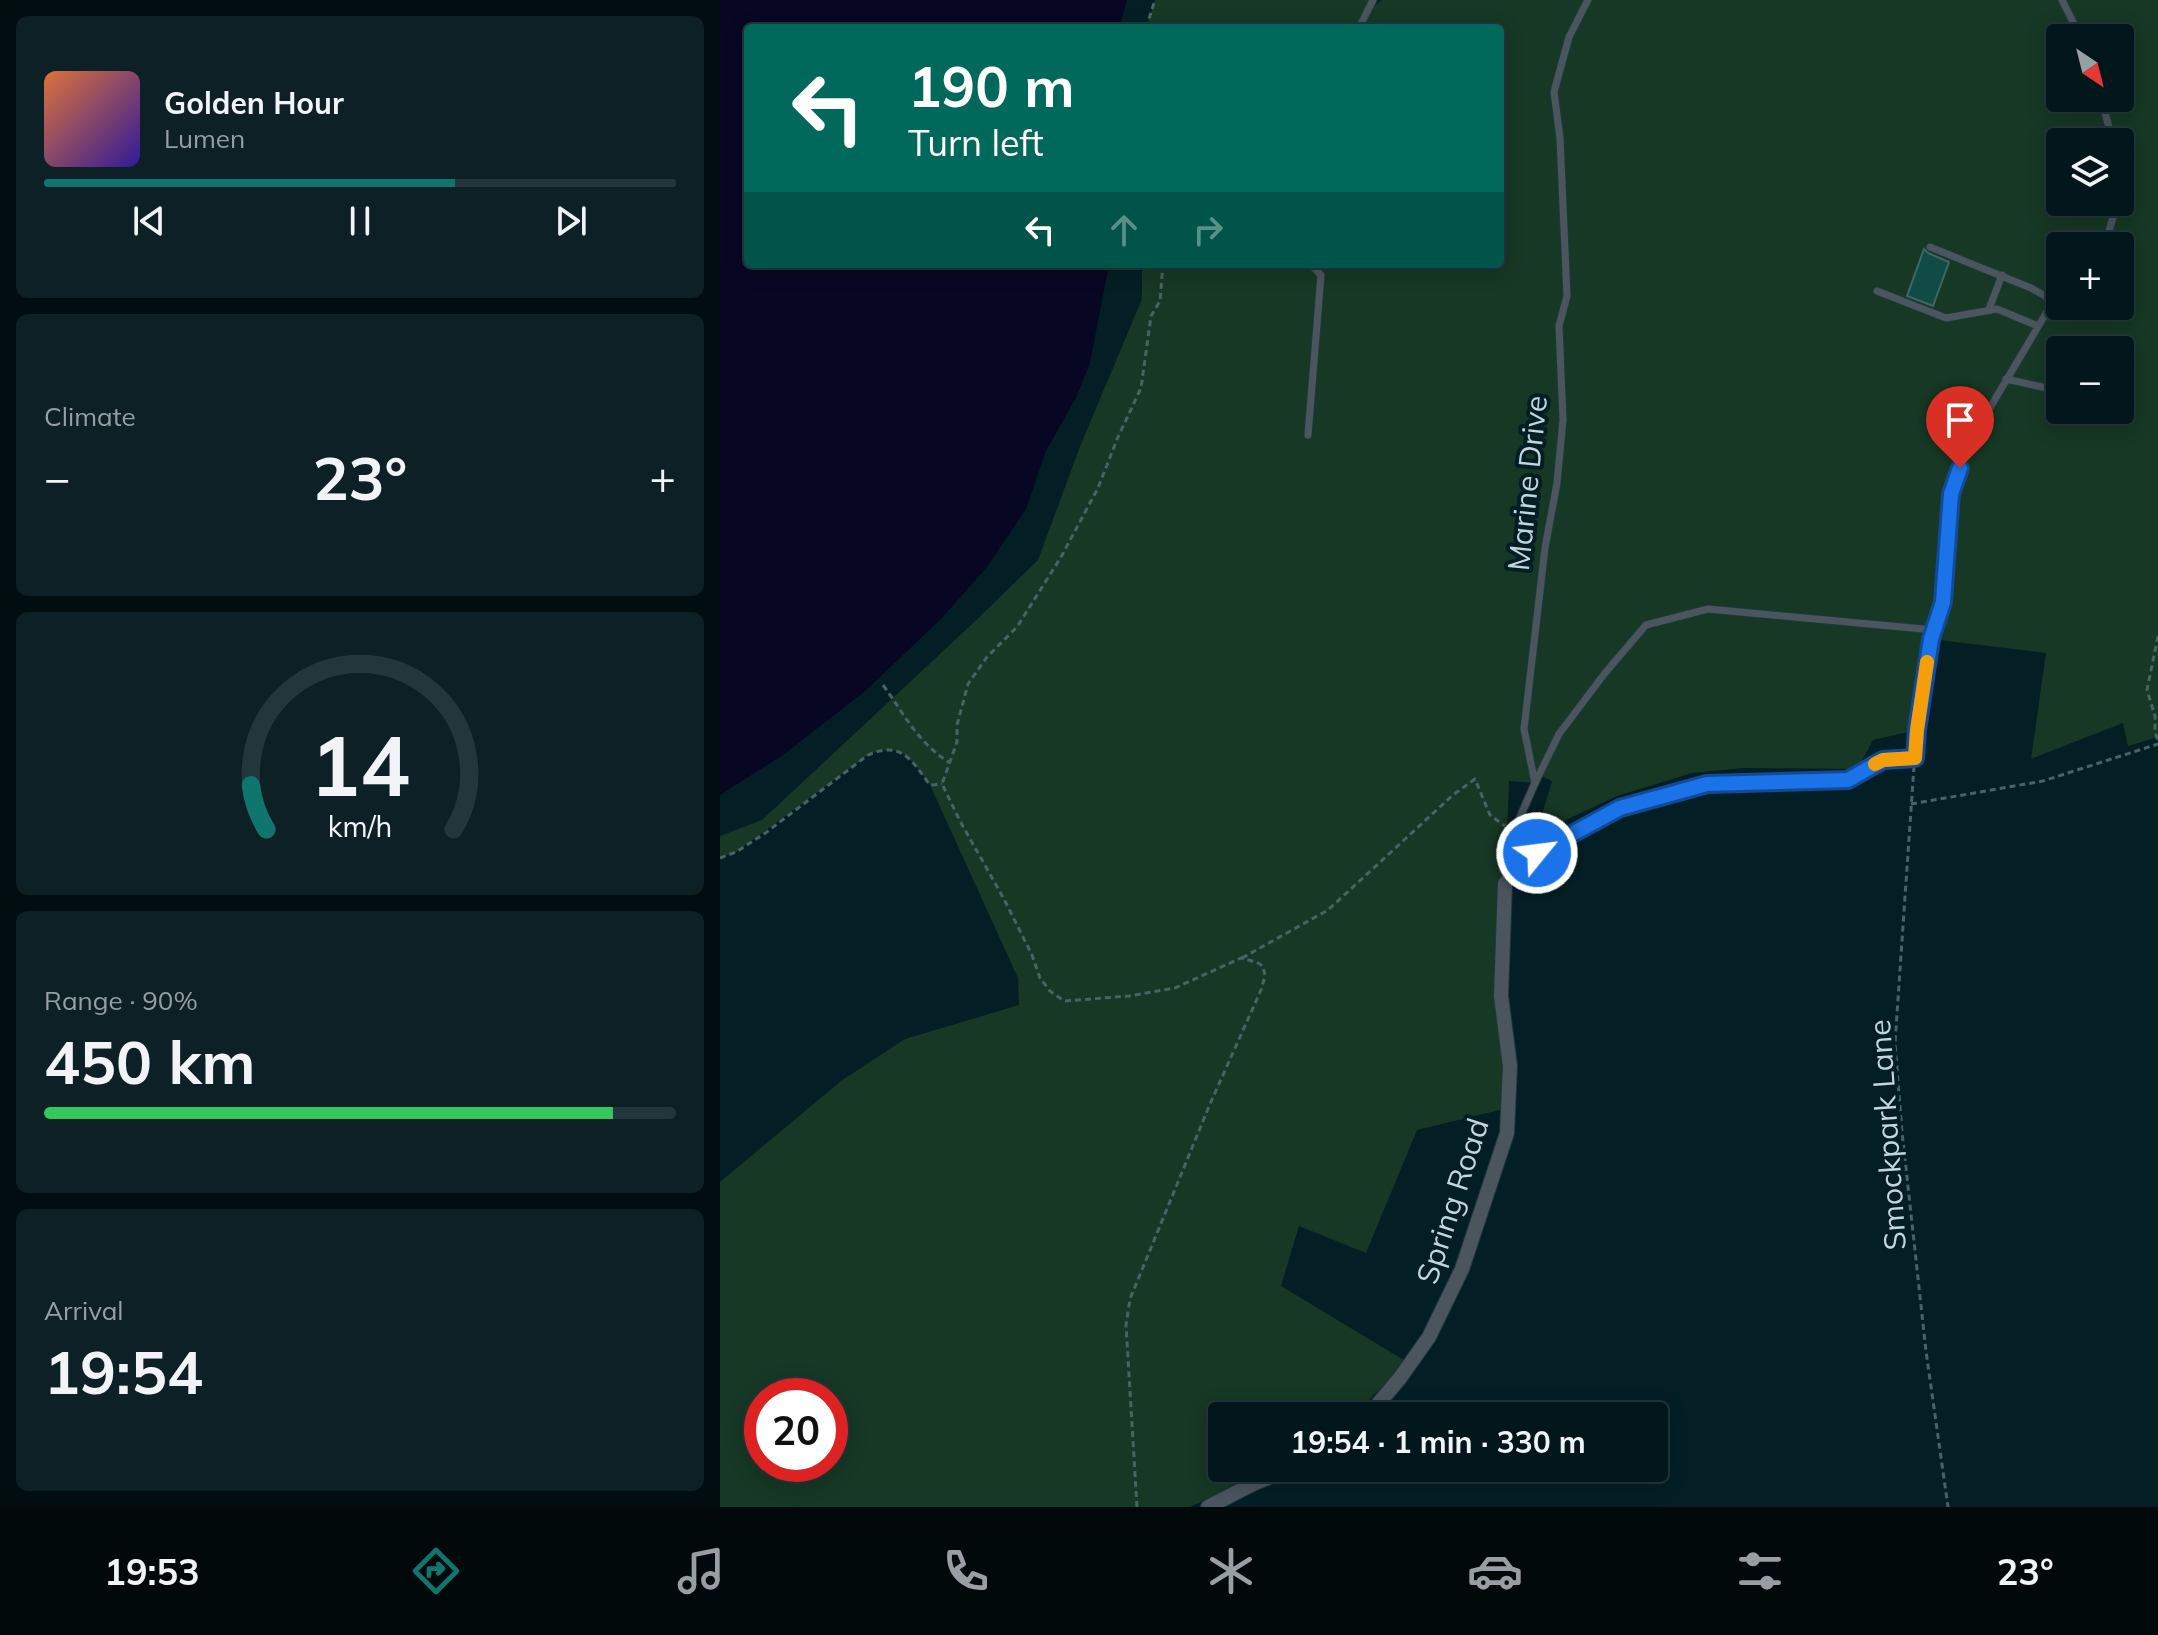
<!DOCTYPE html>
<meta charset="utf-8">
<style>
body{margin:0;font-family:Mulish,sans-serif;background:#0c2025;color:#f1f3f6;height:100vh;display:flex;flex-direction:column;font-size:30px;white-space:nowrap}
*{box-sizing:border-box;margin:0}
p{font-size:26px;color:#969fa3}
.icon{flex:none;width:44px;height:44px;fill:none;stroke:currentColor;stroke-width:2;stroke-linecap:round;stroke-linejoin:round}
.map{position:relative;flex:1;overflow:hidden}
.sheet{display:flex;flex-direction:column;gap:16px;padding:16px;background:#010d0f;width:720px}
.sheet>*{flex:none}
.top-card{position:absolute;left:24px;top:24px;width:760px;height:244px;border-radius:8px;box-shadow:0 4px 20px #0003,0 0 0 2px #23363b;background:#00695c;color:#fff;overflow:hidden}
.needle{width:52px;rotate:145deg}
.fabs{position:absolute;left:1326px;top:24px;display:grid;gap:16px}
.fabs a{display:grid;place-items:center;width:88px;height:88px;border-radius:8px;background:#02171c;box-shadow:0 4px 20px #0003,0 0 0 2px #23363b;font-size:40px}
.speed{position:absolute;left:24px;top:1378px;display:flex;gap:16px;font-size:40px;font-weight:700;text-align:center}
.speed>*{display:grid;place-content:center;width:104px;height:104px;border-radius:50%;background:#02171c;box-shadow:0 4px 20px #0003,0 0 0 2px #23363b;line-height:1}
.speed .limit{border:12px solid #d22;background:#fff;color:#111}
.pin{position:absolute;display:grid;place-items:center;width:68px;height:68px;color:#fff;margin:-82px -34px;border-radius:50% 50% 50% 0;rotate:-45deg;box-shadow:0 0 8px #0007}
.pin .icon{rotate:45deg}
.me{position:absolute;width:88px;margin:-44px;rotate:61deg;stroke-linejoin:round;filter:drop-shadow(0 0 6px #0008)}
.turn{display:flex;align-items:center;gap:28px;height:168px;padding:0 32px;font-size:36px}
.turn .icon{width:104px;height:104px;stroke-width:2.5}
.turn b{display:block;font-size:56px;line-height:68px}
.lanes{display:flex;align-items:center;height:76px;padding:0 32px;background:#0003;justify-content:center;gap:40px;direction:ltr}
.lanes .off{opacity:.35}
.big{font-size:60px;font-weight:700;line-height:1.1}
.sheet .tile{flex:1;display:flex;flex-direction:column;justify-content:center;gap:12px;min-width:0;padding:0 28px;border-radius:12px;background:#0c2025}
.sheet .dial{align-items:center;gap:0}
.dial svg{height:208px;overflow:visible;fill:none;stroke:#23363b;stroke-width:7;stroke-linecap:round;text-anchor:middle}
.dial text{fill:#f1f3f6;stroke:none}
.song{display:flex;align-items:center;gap:24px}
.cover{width:96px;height:96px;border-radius:12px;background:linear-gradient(135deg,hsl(20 70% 55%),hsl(250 70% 35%))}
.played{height:8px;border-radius:4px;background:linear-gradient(90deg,#0f766e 65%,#23363b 65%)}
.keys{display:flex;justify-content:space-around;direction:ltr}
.heat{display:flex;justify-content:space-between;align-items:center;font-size:44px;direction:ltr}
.charge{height:12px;border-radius:6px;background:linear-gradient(90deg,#34c759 90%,#23363b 0)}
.trip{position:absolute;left:488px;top:1402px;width:460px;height:80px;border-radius:8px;background:#02171c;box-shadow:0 4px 20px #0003,0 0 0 2px #23363b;font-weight:700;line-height:80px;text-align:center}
.tab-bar{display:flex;height:128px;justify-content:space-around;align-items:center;background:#01090b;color:#969fa3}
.tab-bar .icon{width:56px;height:56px}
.tab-bar .current{color:#0f766e}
.tab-bar b{font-size:36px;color:#f1f3f6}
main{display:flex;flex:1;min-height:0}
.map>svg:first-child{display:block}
.green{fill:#163824;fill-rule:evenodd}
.water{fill:#070723}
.building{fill:#114b45;stroke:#406762;stroke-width:2}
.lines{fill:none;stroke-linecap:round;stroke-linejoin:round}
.service-casing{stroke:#1e393e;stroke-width:9}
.minor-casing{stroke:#1e393e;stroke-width:16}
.path{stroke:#496268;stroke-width:3;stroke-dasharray:6 4;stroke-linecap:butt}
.service{stroke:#4a555e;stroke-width:7}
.minor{stroke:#4a555e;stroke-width:14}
.route-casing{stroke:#114b97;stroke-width:20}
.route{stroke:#1a73e8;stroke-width:14}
.slow{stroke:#f59e0b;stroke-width:14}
.labels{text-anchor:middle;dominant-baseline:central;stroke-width:8;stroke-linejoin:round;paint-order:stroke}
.street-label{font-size:30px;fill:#c2d6db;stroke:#031f25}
</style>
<main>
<section class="sheet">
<div class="tile">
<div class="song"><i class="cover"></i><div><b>Golden Hour</b><p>Lumen</p></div></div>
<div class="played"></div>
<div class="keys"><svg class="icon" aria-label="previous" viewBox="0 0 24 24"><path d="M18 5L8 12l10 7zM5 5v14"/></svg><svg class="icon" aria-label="pause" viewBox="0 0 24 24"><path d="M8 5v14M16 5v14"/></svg><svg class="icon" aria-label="next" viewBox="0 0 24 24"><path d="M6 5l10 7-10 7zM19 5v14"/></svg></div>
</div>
<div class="tile"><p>Climate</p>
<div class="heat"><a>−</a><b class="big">23°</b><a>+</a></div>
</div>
<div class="tile dial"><svg viewBox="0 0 100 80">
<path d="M14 69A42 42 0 1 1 86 69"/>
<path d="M14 69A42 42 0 0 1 8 52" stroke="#0f766e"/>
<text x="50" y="56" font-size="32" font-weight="700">14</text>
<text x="50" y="72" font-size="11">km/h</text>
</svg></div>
<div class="tile"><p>Range · 90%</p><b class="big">450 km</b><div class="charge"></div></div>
<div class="tile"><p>Arrival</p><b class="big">19:54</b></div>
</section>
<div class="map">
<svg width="1438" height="1507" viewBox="0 0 1438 1507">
<rect width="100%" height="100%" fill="#031f25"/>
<path class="green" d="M435 0H654L655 6 661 0H1438V737L1408 746 1403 723 1311 759 1326 653 1211 639 1197 730 1153 740 1137 769 1025 768 972 773 897 796 848 819 795 858 791 848 821 818 832 781 813 772 815 783 789 781 781 996 788 1108 697 1130 646 1253 579 1226 561 1286 687 1362 633 1416H502V1468H553L470 1507H0V1182L121 1081 185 1039 299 1005 298 978 210 785C192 761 182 740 148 755L16 852 0 858V836L42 820 250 626 318 560 361 444 422 299V264H780V28H426ZM1340 38H1400V98H1340ZM1340 142H1400V202H1340ZM1340 246H1400V306H1340ZM1340 350H1400V410H1340ZM42 1396H110V1464H42Z"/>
<path class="water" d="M0 0H407L399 28H28V264H389L370 363 356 398 326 451 306 509 267 567 221 619 144 692 63 755 0 795Z"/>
<path class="building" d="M1204 249 1208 253 1229 262 1213 306 1187 296Z"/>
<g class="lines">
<defs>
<g id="service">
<path d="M868 0 849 37 834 92 840 138 847 296 839 326 843 420 837 483 825 548 804 729 815 783 839 734 885 673 926 625 988 609 1214 630 1223 602 1231 494 1249 443 1328 310 1340 303"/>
<path d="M1342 0 1361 38"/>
<path d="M639 28 653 0"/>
<path d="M1381 98 1393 142"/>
<path d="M1385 246 1393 217 1394 202"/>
<path d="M1210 247 1311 288 1339 304"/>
<path d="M1157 291 1226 318 1277 309 1318 326"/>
<path d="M1269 309 1282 275"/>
<path d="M1286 379 1340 391"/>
<path d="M1400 404 1410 406"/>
<path d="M588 435 601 275 590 264"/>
<path d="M785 883 817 853 900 808 987 784 1128 780 1163 760 1195 758 1197 730 1211 639 1214 630"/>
<path d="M785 883 794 831 815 783"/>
</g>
<g id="minor">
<path d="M648 1416 680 1378 709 1337 742 1269 787 1133 790 1066 781 996 785 883"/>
<path d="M488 1507 535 1483 572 1468"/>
</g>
</defs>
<use href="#service" class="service-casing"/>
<use href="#minor" class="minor-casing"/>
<g class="path">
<path d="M426 28 435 0"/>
<path d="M1438 636 1427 690 1435 716V731L1438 742"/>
<path d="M163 685C185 715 197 742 230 763"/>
<path d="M1194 766 1175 1043 1182 1132 1206 1351 1228 1507"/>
<path d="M1191 804 1323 781 1438 744"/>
<path d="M0 858 16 852 44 834 148 755C182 740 192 761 210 785L222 784"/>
<path d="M522 958 608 910 733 795 755 779 770 815 785 826"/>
<path d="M417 1507 406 1325 410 1299 490 1104 541 990 545 976 543 966 536 962 521 958 455 988 409 996 344 1001 330 991 320 978 312 955 284 899 240 821 222 784 237 742V725L248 684 267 657 297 627 341 557 378 488 398 437 421 388 431 316 440 301 443 264"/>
</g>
<use href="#service" class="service"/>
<use href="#minor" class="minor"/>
</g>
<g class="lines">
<defs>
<path id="route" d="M817 853 900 808 987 784 1128 780 1163 760 1195 758 1197 730 1211 639 1223 602 1231 494 1240 468"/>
</defs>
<use href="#route" class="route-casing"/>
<use href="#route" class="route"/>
<path class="slow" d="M1155 764 1163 760 1195 758 1197 730 1207 662"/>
</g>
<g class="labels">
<g class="street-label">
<text transform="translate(807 483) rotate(-84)">Marine Drive</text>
<text transform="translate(1167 1135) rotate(-94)">Smockpark Lane</text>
<text transform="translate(732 1201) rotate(-72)">Spring Road</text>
</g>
</g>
</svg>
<div class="fabs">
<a><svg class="needle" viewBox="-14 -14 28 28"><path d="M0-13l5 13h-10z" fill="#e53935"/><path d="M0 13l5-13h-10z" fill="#969fa3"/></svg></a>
<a><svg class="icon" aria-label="layers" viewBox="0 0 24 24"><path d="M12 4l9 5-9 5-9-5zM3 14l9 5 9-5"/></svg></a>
<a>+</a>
<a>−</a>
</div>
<div class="speed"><div class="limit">20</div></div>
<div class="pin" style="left:1240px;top:468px;background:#d93025"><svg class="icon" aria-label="arrive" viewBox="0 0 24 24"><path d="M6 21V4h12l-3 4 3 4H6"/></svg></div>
<svg class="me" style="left:817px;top:853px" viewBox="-20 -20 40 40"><circle r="17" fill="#1a73e8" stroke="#fff" stroke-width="3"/><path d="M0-11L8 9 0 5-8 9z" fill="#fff"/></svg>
<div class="trip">19:54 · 1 min · 330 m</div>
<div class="top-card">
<div class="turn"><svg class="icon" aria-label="left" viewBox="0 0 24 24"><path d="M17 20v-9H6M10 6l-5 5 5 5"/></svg><div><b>190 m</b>Turn left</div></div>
<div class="lanes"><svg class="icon" aria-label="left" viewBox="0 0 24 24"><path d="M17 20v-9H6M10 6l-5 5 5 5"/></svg><svg class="icon off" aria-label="ahead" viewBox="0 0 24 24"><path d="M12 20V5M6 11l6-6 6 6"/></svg><svg class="icon off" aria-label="right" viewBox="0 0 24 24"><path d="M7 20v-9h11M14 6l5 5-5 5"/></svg></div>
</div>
</div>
</main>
<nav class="tab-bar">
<b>19:53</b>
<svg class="icon current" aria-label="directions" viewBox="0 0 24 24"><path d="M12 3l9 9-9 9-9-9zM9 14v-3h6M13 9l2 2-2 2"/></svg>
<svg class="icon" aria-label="music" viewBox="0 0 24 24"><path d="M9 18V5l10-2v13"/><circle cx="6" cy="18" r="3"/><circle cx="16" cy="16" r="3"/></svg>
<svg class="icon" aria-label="phone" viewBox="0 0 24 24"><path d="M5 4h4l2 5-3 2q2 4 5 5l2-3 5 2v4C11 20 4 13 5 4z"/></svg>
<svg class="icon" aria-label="climate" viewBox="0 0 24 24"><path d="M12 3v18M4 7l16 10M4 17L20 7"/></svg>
<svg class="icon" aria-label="car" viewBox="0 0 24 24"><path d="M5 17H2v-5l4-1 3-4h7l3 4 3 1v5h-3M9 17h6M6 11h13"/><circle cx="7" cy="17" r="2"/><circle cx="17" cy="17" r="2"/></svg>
<svg class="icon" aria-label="filters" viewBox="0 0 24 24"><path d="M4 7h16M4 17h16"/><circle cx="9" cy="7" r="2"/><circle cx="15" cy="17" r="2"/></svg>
<b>23°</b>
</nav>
